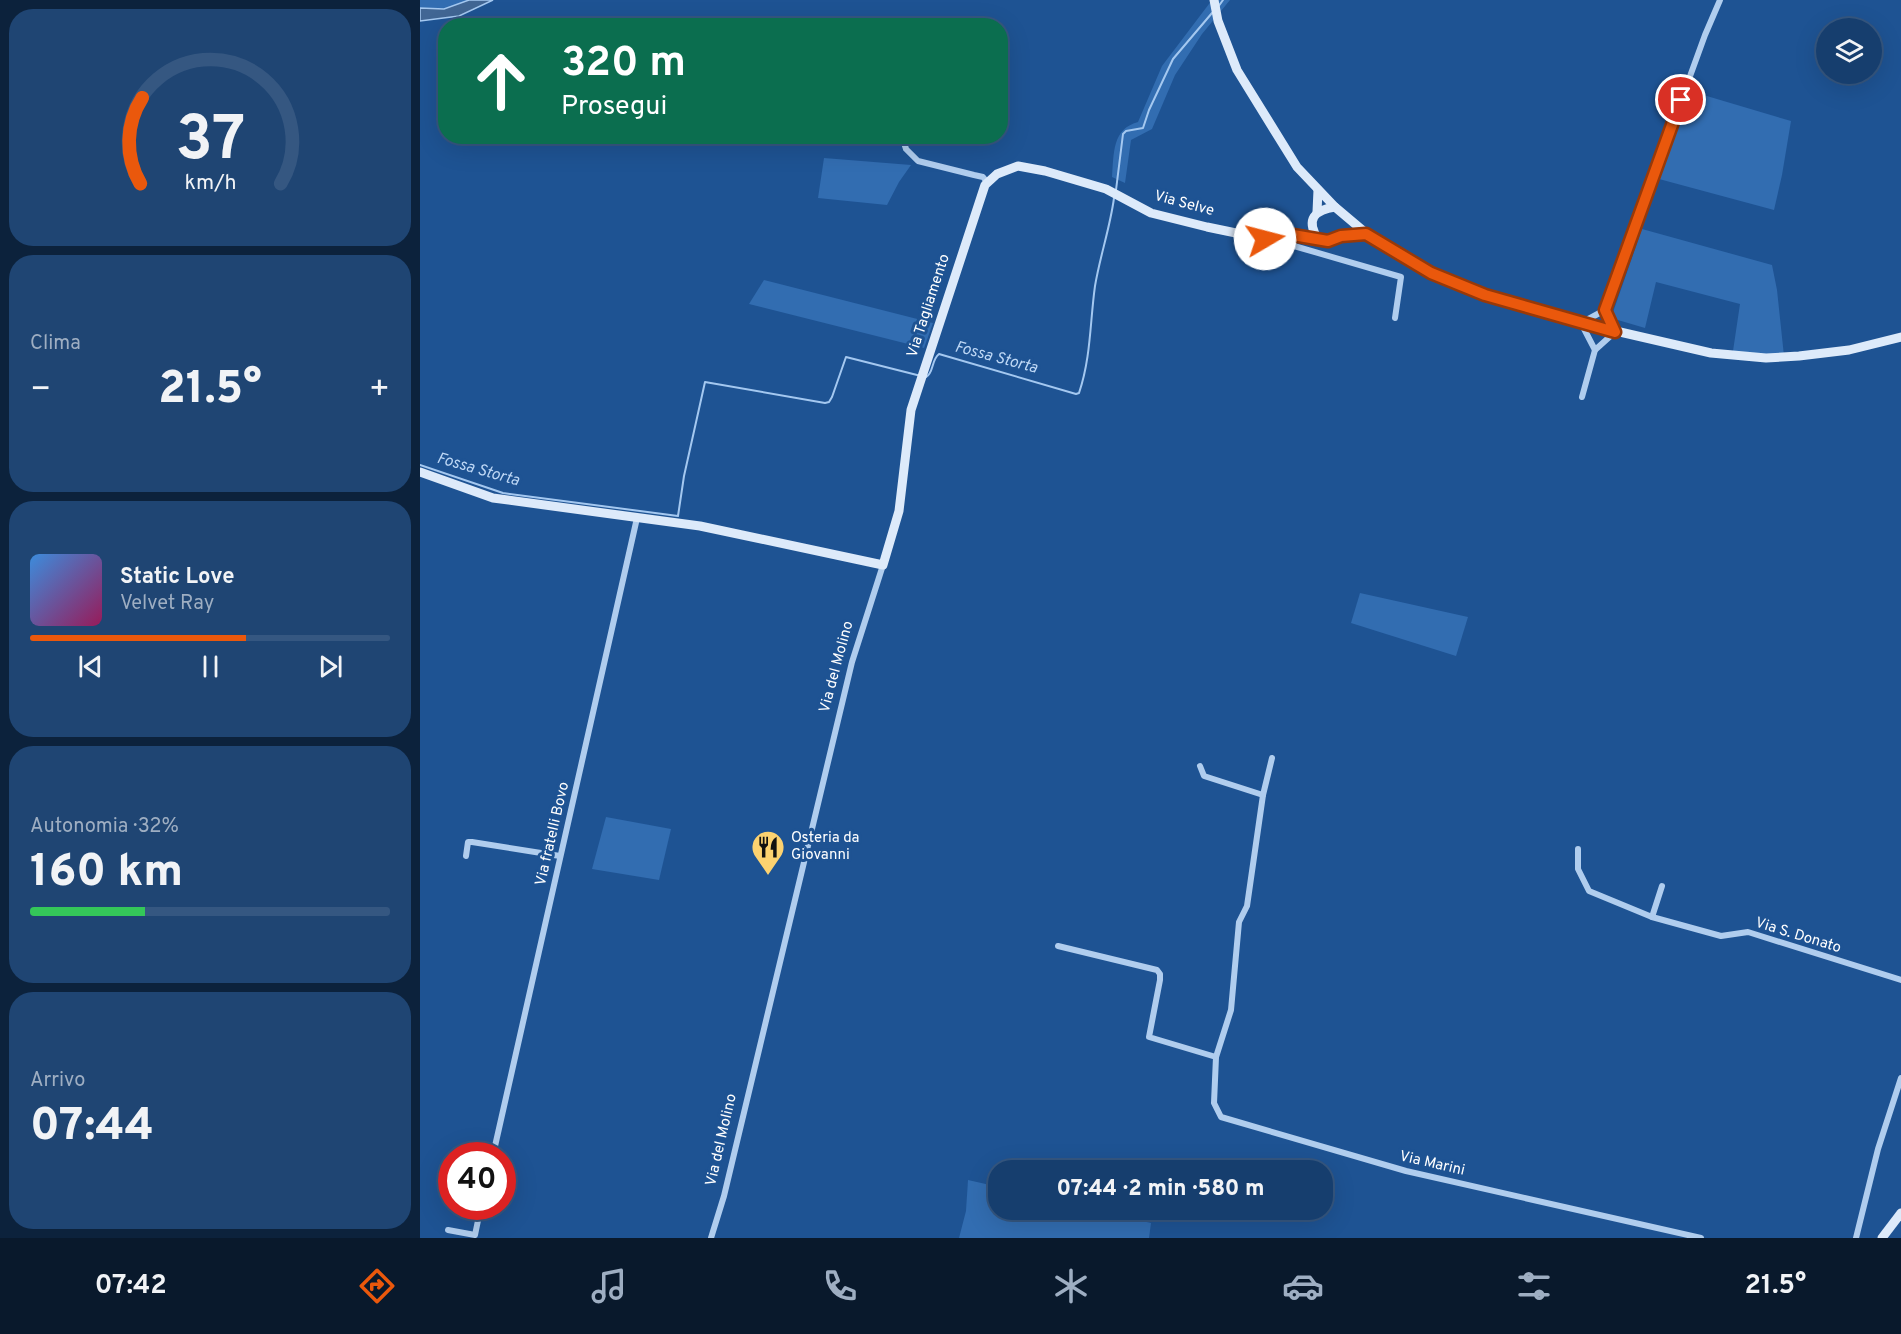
<!DOCTYPE html>
<html lang="it">
<meta charset="utf-8">
<style>
body{margin:0;font-family:Overpass,sans-serif;background:#1f4573;color:#f1f3f6;height:100vh;display:flex;flex-direction:column;font-size:22px;white-space:nowrap}
*{box-sizing:border-box;margin:0}
p{font-size:20px;color:#9eaec2}
.icon{flex:none;width:33px;height:33px;fill:none;stroke:currentColor;stroke-width:2;stroke-linecap:round;stroke-linejoin:round}
.map{position:relative;flex:1;overflow:hidden}
.side{display:flex;flex-direction:column;gap:9px;padding:9px;background:#0c223c;width:420px}
.side>*{flex:none}
.banner{position:absolute;left:18px;top:18px;width:570px;height:126px;border-radius:24px;box-shadow:0 6px 24px #0002,0 0 0 2px #355781;background:#0b6e4f;color:#fff;overflow:hidden}
.fabs{position:absolute;left:1396px;top:18px;display:grid;gap:12px}
.fabs a{display:grid;place-items:center;width:66px;height:66px;border-radius:50%;background:#163e6e;box-shadow:0 6px 24px #0002,0 0 0 2px #355781;font-size:30px}
.speed{position:absolute;left:18px;top:1142px;display:flex;gap:12px;font-size:30px;font-weight:700;text-align:center}
.speed>*{display:grid;place-content:center;width:78px;height:78px;border-radius:50%;background:#163e6e;box-shadow:0 6px 24px #0002,0 0 0 2px #355781;line-height:1}
.speed .limit{border:9px solid #d22;background:#fff;color:#111}
.pin{position:absolute;display:grid;place-items:center;width:51px;height:51px;color:#fff;margin:-26px;border:3px solid #fff;border-radius:50%;box-shadow:0 2px 6px #0007}
.me{position:absolute;width:66px;margin:-33px;rotate:82deg;stroke-linejoin:round;filter:drop-shadow(0 0 4px #0008)}
.turn{display:flex;align-items:center;gap:21px;height:126px;padding:0 24px;font-size:27px}
.turn .icon{width:78px;height:78px;stroke-width:2.5}
.turn b{display:block;font-size:42px;line-height:51px}
.big{font-size:45px;font-weight:800;line-height:1.1}
.side .widget{flex:1;display:flex;flex-direction:column;justify-content:center;gap:9px;min-width:0;padding:0 21px;border-radius:24px;background:#1f4573}
.side .dial{align-items:center;gap:0}
.dial svg{height:156px;overflow:visible;fill:none;stroke:#355781;stroke-width:7;stroke-linecap:round;text-anchor:middle}
.dial text{fill:#f1f3f6;stroke:none}
.song{display:flex;align-items:center;gap:18px}
.cover{width:72px;height:72px;border-radius:9px;background:linear-gradient(135deg,hsl(210 70% 55%),hsl(330 70% 35%))}
.played{height:6px;border-radius:3px;background:linear-gradient(90deg,#ea580c 60%,#355781 60%)}
.keys{display:flex;justify-content:space-around;direction:ltr}
.heat{display:flex;justify-content:space-between;align-items:center;font-size:33px;direction:ltr}
.charge{height:9px;border-radius:4px;background:linear-gradient(90deg,#34c759 32%,#355781 0)}
.trip{position:absolute;left:568px;top:1160px;width:345px;height:60px;border-radius:24px;background:#163e6e;box-shadow:0 6px 24px #0002,0 0 0 2px #355781;font-weight:800;line-height:60px;text-align:center}
.menu{display:flex;height:96px;justify-content:space-around;align-items:center;background:#09192c;color:#9eaec2}
.menu .icon{width:42px;height:42px}
.menu .on{color:#ea580c}
.menu b{font-size:27px;color:#f1f3f6}
main{display:flex;flex:1;min-height:0}
.map>svg:first-child{display:block}
.green{fill:#326db1}
.water{fill:#416694;stroke:#a4c8f0;stroke-width:1.5}
.lines{fill:none;stroke-linecap:round;stroke-linejoin:round}
.stream{stroke:#a4c8f0;stroke-width:2}
.street{stroke:#b0cdee;stroke-width:6}
.secondary{stroke:#ddeafa;stroke-width:9}
.route-casing{stroke:#983908;stroke-width:15}
.route{stroke:#ea580c;stroke-width:10}
.labels{text-anchor:middle;dominant-baseline:central;stroke-width:6;stroke-linejoin:round;paint-order:stroke}
.street-label{font-size:15px;fill:#fff;stroke:#1e5393}
.poi-label{font-size:15px;fill:#fff;stroke:#1e5393;text-anchor:start}
.water-label{font-size:16px;font-style:italic;fill:#bdd7f5;stroke:#1e5393}
</style>
<main>
<section class="side">
<div class="widget dial"><svg viewBox="0 0 100 80">
<path d="M14 69A42 42 0 1 1 86 69"/>
<path d="M14 69A42 42 0 0 1 15 25" stroke="#ea580c"/>
<text x="50" y="56" font-size="32" font-weight="700">37</text>
<text x="50" y="72" font-size="11">km/h</text>
</svg></div>
<div class="widget"><p>Clima</p>
<div class="heat"><a>−</a><b class="big">21.5°</b><a>+</a></div>
</div>
<div class="widget">
<div class="song"><i class="cover"></i><div><b>Static Love</b><p>Velvet Ray</p></div></div>
<div class="played"></div>
<div class="keys"><svg class="icon" aria-label="previous" viewBox="0 0 24 24"><path d="M18 5L8 12l10 7zM5 5v14"/></svg><svg class="icon" aria-label="pause" viewBox="0 0 24 24"><path d="M8 5v14M16 5v14"/></svg><svg class="icon" aria-label="next" viewBox="0 0 24 24"><path d="M6 5l10 7-10 7zM19 5v14"/></svg></div>
</div>
<div class="widget"><p>Autonomia · 32%</p><b class="big">160 km</b><div class="charge"></div></div>
<div class="widget"><p>Arrivo</p><b class="big">07:44</b></div>
</section>
<div class="map">
<svg width="1481" height="1238" viewBox="0 0 1481 1238">
<rect width="100%" height="100%" fill="#1e5393"/>
<g class="green">
<path d="M0 0H49L24 9 0 8Z"/>
<path d="M792 0H810L782 34 755 75 732 129 711 140 705 183 692 177C694 153 692 129 718 122L742 66Z"/>
<path d="M1270 91 1371 121 1362 175 1354 210 1239 179Z"/>
<path d="M404 158 491 165 479 182 467 205 398 198Z"/>
<path d="M1222 229 1352 265 1357 290 1364 356 1313 351 1320 304 1236 282 1225 328 1191 318Z"/>
<path d="M344 280 513 323 504 348 329 304Z"/>
<path d="M940 593 1048 617 1036 656 931 623Z"/>
<path d="M186 817 251 829 239 880 172 869Z"/>
<path d="M548 1180 579 1187V1209H671L731 1223 729 1238H539L546 1211Z"/>
</g>
<path class="water" d="M49 0H73L39 16 0 21V8L24 9Z"/>
<g class="lines">
<g class="stream">
<path d="M798 7 803 0"/>
<path d="M696 190 703 134 706 131 723 128 729 110 753 59 792 13"/>
<path d="M506 377C514 373 511 360 519 354L656 394 659 393C671 358 670 321 675 286 680 256 690 228 694 198"/>
<path d="M0 465 83 493 258 516 264 476 285 382 405 403 409 402 412 397 426 357 501 376"/>
</g>
<g class="street">
<path d="M482 136 486 149 498 161 554 175 563 177 567 182"/>
<path d="M874 235V246L981 277 975 318"/>
<path d="M1175 350 1161 323 1185 310 1285 35 1300 0"/>
<path d="M1162 397 1175 350 1195 332 1185 310"/>
<path d="M852 758 843 795 827 906 819 922 811 1010 796 1057 794 1103 801 1117 986 1171 1281 1238"/>
<path d="M780 766 784 776 843 795"/>
<path d="M1158 849V869L1169 891 1232 917 1301 936 1328 932 1481 980"/>
<path d="M46 856 48 842H52L140 856"/>
<path d="M1232 917 1242 886"/>
<path d="M638 946 737 970 740 974V980L729 1037 796 1057"/>
<path d="M73 1155 217 518"/>
<path d="M28 1230 55 1235 61 1206"/>
<path d="M291 1238 304 1196 432 662 463 565"/>
<path d="M1436 1238 1458 1149 1481 1078"/>
</g>
<g class="secondary">
<path d="M794 0 798 21 817 70 877 167 915 207 947 234 1011 273 1065 295 1161 323 1291 353 1346 358 1379 356 1429 350 1481 337"/>
<path d="M915 207C895 210 885 219 898 239L908 241 921 236 947 234"/>
<path d="M897 212 898 190"/>
<path d="M0 472 73 498 280 526 463 565 479 511 491 410 565 185 577 174 598 166 625 171 686 189 731 213 787 227 845 239 874 235 898 239"/>
<path d="M1462 1238 1481 1213"/>
</g>
</g>
<g class="lines">
<defs>
<path id="route" d="M845 239 873 235 908 241 921 236 946 234 1011 273 1065 295 1195 332 1185 310 1261 100"/>
</defs>
<use href="#route" class="route-casing"/>
<use href="#route" class="route"/>
</g>
<defs>
<symbol id="restaurant-pin" viewBox="-11 -11 22 30"><path d="M0 17L-7.5 6A9.5 9.5 0 1 1 7.5 6Z" fill="#fcd270" stroke="#1e5393"/><path d="M-5-6h1v4h1v-4h1v4h1v-4h1v5L-1.5 .5V6h-2V.5L-5-1ZM5-6V6H3V1.5H1.5Q1.5-4 5-6Z" fill="#111"/></symbol>
</defs>
<g fill-rule="evenodd">
<use href="#restaurant-pin" x="329" y="828" width="38" height="52"/>
</g>
<g class="labels">
<g class="street-label">
<text transform="translate(764 204) rotate(15)">Via Selve</text>
<text transform="translate(509 306) rotate(-72)">Via Tagliamento</text>
<text transform="translate(417 667) rotate(-75)">Via del Molino</text>
<text transform="translate(133 834) rotate(-77)">Via fratelli Bovo</text>
<text transform="translate(1378 936) rotate(17)">Via S. Donato</text>
<text transform="translate(302 1140) rotate(-77)">Via del Molino</text>
<text transform="translate(1012 1164) rotate(13)">Via Marini</text>
</g>
<g class="poi-label">
<text x="371" y="838">Osteria da<tspan x="371" dy="17">Giovanni</tspan></text>
</g>
<g class="water-label">
<text transform="translate(576 358) rotate(15)">Fossa Storta</text>
<text transform="translate(58 470) rotate(16)">Fossa Storta</text>
</g>
</g>
</svg>
<div class="fabs">
<a><svg class="icon" aria-label="layers" viewBox="0 0 24 24"><path d="M12 4l9 5-9 5-9-5zM3 14l9 5 9-5"/></svg></a>
</div>
<div class="speed"><div class="limit">40</div></div>
<div class="pin" style="left:1261px;top:100px;background:#d93025"><svg class="icon" aria-label="arrive" viewBox="0 0 24 24"><path d="M6 21V4h12l-3 4 3 4H6"/></svg></div>
<svg class="me" style="left:845px;top:239px" viewBox="-20 -20 40 40"><circle r="19" fill="#fff"/><path d="M0-13L10 11 0 6-10 11z" fill="#ea580c"/></svg>
<div class="trip">07:44 · 2 min · 580 m</div>
<div class="banner">
<div class="turn"><svg class="icon" aria-label="ahead" viewBox="0 0 24 24"><path d="M12 20V5M6 11l6-6 6 6"/></svg><div><b>320 m</b>Prosegui</div></div>
</div>
</div>
</main>
<nav class="menu">
<b>07:42</b>
<svg class="icon on" aria-label="directions" viewBox="0 0 24 24"><path d="M12 3l9 9-9 9-9-9zM9 14v-3h6M13 9l2 2-2 2"/></svg>
<svg class="icon" aria-label="music" viewBox="0 0 24 24"><path d="M9 18V5l10-2v13"/><circle cx="6" cy="18" r="3"/><circle cx="16" cy="16" r="3"/></svg>
<svg class="icon" aria-label="phone" viewBox="0 0 24 24"><path d="M5 4h4l2 5-3 2q2 4 5 5l2-3 5 2v4C11 20 4 13 5 4z"/></svg>
<svg class="icon" aria-label="climate" viewBox="0 0 24 24"><path d="M12 3v18M4 7l16 10M4 17L20 7"/></svg>
<svg class="icon" aria-label="car" viewBox="0 0 24 24"><path d="M5 17H2v-5l4-1 3-4h7l3 4 3 1v5h-3M9 17h6M6 11h13"/><circle cx="7" cy="17" r="2"/><circle cx="17" cy="17" r="2"/></svg>
<svg class="icon" aria-label="filters" viewBox="0 0 24 24"><path d="M4 7h16M4 17h16"/><circle cx="9" cy="7" r="2"/><circle cx="15" cy="17" r="2"/></svg>
<b>21.5°</b>
</nav>
